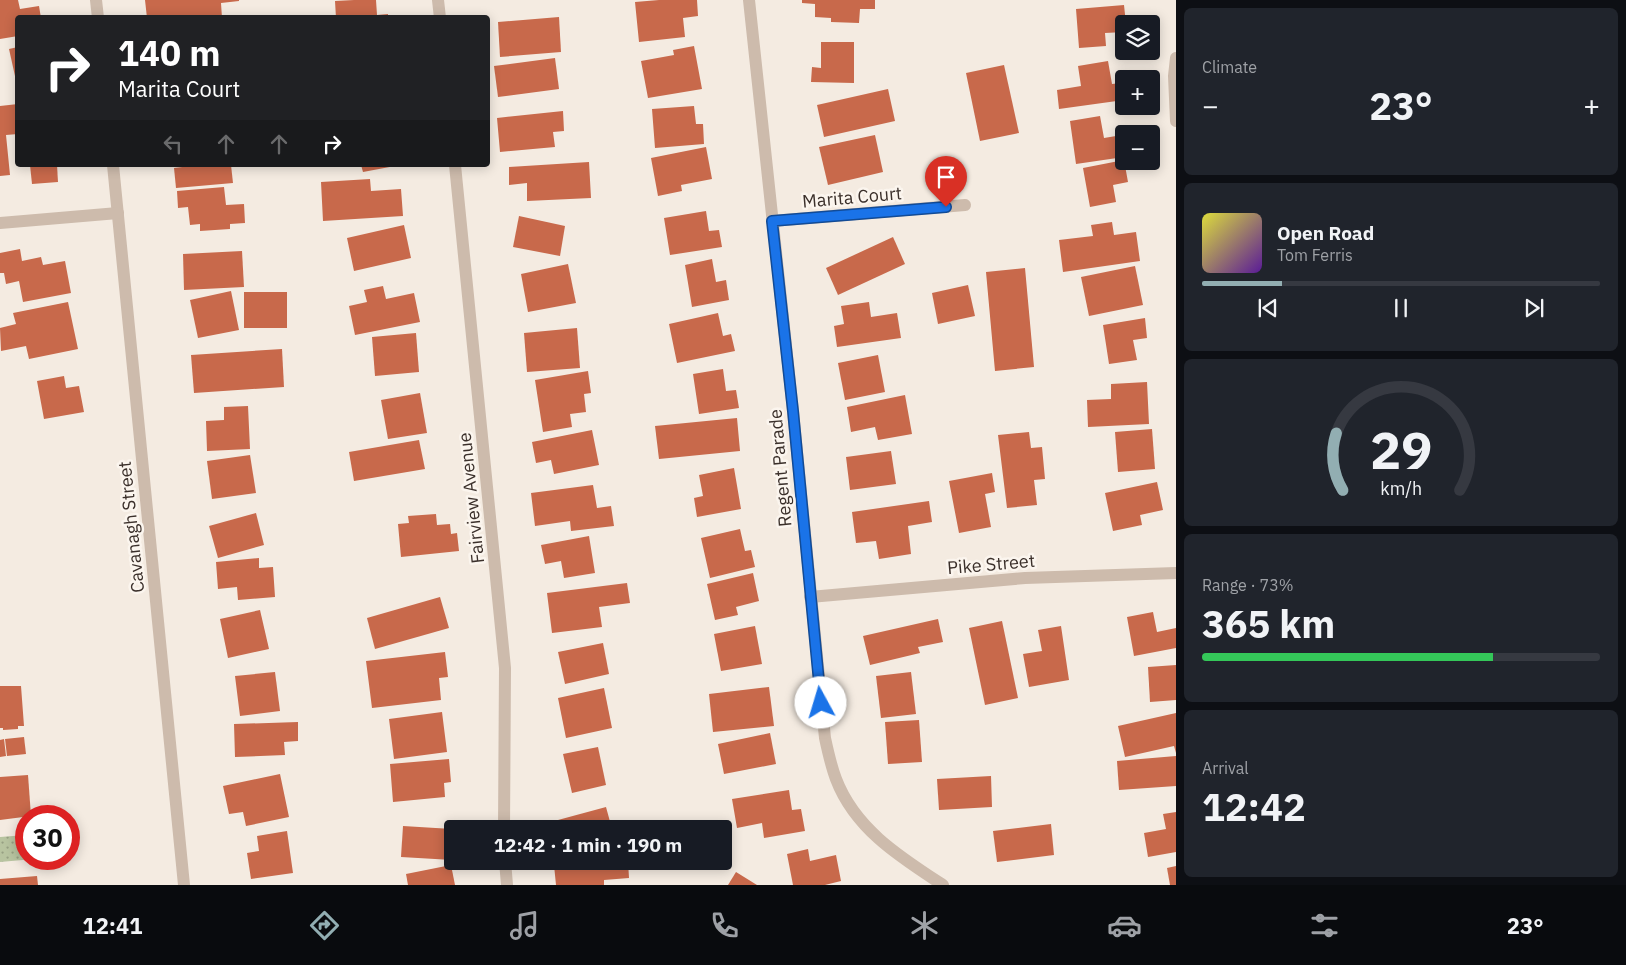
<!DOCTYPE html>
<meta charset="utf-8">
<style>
body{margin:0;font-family:"IBM Plex Sans",sans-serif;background:#20242c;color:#f1f3f6;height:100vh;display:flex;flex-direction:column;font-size:19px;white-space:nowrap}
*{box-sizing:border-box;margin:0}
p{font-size:16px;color:#9ea1a6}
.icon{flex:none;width:28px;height:28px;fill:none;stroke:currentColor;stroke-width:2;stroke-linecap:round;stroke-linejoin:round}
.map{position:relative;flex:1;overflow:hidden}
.sheet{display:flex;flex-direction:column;gap:8px;padding:8px;background:#0d0f14;width:450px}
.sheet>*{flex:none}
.banner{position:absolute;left:15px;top:15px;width:475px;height:152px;border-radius:5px;box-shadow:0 2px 12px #0003;background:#202124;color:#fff;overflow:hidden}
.controls{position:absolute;left:1115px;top:15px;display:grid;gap:10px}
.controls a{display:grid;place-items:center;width:45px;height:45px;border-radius:5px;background:#171b24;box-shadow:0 2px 12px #0003;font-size:25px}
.speed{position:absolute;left:15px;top:805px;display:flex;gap:10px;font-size:25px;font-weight:700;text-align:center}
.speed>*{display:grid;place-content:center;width:65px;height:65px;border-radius:50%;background:#171b24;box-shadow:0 2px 12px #0003;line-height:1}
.speed .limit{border:8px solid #d22;background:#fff;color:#111}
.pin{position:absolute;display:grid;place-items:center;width:42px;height:42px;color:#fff;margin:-51px -21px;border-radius:50% 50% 50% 0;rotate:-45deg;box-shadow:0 0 5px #0007}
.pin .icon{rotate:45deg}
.me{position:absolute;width:55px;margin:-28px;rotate:354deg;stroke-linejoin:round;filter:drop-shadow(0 0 4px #0008)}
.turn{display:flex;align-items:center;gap:18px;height:105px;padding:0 20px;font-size:22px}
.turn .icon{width:65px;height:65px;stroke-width:2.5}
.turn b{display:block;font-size:35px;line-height:42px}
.lanes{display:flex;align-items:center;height:48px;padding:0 20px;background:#0003;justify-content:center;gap:25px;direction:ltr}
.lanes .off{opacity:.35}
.big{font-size:38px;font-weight:700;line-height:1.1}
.sheet .widget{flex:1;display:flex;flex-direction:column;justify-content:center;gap:8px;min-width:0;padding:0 18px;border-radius:8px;background:#20242c}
.sheet .dial{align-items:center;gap:0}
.dial svg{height:130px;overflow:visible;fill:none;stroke:#363941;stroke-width:7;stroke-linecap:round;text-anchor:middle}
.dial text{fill:#f1f3f6;stroke:none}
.song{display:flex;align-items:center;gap:15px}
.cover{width:60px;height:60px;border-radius:8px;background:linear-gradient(135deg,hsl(60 70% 55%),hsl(270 70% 35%))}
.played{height:5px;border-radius:2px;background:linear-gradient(90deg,#92aeb2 20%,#363941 20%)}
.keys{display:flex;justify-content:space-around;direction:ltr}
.heat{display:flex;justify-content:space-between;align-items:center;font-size:28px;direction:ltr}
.charge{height:8px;border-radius:4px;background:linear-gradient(90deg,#34c759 73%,#363941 0)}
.trip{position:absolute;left:444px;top:820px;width:288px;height:50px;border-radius:5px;background:#171b24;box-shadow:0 2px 12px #0003;font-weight:700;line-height:50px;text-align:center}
.menu{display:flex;height:80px;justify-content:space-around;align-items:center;background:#090b0e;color:#9ea1a6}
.menu .icon{width:35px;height:35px}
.menu .on{color:#92aeb2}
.menu b{font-size:22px;color:#f1f3f6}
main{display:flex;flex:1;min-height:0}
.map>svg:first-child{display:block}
.grass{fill:url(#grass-dots)}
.building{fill:#c8694b}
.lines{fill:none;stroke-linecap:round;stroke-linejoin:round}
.street{stroke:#cdbbac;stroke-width:12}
.route-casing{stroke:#114b97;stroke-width:12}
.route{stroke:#1a73e8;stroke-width:9}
.labels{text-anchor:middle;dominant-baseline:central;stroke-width:5;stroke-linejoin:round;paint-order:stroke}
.street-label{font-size:18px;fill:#3b302b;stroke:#fbf5ee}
</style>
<main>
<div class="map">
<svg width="1176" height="885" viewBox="0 0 1176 885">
<defs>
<pattern id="grass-dots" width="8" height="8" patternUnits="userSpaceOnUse" patternTransform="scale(1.25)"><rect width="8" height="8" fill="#b8c4a0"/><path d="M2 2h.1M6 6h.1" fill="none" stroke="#97a083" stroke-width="1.8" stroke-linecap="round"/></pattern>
</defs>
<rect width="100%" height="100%" fill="#f4ebe1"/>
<path class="grass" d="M26 835V859H34L0 862V837Z"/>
<g class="building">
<path d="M0 0H18L20 9 39 6 41 18H18V36L0 39Z"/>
<path d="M145 0H239V1L221 3 222 18H147Z"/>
<path d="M354 0H376L377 15 388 14V18H336L335 1Z"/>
<path d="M659 0H697L698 16 683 18 685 37 639 42 635 2Z"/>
<path d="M802 0H875V9H860L859 23 831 22V18L815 17V4L802 3Z"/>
<path d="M1124 5 1126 24H1124V32L1105 33 1106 46 1079 48 1076 9Z"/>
<path d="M559 17 561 52 500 57 498 22Z"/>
<path d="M821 42H854V83L811 82 812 67 821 68Z"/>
<path d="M694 46 702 89 648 98 641 61 674 55 673 50Z"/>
<path d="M18 47V85H17L9 49Z"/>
<path d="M555 58 559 89 498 97 494 66Z"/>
<path d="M1108 61 1112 84 1121 83 1124 100 1059 109 1057 90 1081 86 1078 66Z"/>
<path d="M1004 65 1019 133 980 141 966 73Z"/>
<path d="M888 89 895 121 824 137 817 105Z"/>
<path d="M18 104V134L6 135 10 175 0 176V106Z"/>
<path d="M694 106 696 124H703L704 144 655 148 652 109Z"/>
<path d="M563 111 564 131 553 132 555 147 500 152 497 118Z"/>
<path d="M1100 116 1104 138 1122 135 1124 157 1076 164 1070 121Z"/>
<path d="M875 135 883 172 828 185 819 147Z"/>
<path d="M706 147 712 179 681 185 682 191 658 196 651 158Z"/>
<path d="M1124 160 1128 182 1113 185 1116 202 1090 207 1083 168Z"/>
<path d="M589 162 591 198 527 201V183L509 185V167Z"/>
<path d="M30 165H57L58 182 32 184Z"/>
<path d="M199 165H231L233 183 176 188 174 168Z"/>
<path d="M361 165H395V166L363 172Z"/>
<path d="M370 179 371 191 401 189 403 216 323 221 321 182Z"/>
<path d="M224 187 226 205 244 204 245 223 230 224V229L200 231V224L190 225 188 207 178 208 177 191Z"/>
<path d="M706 211 709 231 719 230 722 247 670 255 664 218Z"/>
<path d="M519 216 565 226 560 256 513 247Z"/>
<path d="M1112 222 1114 235 1136 232 1140 261 1063 272 1059 240 1093 236 1091 225Z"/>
<path d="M404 225 411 258 354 271 347 238Z"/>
<path d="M893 237 905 264 838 295 826 268Z"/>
<path d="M20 249 22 261 41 257 43 265 65 261 71 293 23 302 19 281 6 284 4 273H0V253Z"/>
<path d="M242 251 244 287 184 290 183 254Z"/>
<path d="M712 259 716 282 726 280 729 300 692 307 685 265Z"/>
<path d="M568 264 576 303 528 312 521 274Z"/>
<path d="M1135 266 1143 305 1089 316 1081 277Z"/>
<path d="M1025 268 1034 367 995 371 986 272Z"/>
<path d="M968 285 975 316 938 324 932 293Z"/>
<path d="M383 286 386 299 414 293 420 322 355 335 349 306 367 302 364 290Z"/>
<path d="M231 291 239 330 198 338 190 300Z"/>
<rect x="244" y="292" width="43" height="36"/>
<path d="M68 302 78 349 29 359 26 346 1 351 0 328 16 324 13 313Z"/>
<path d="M869 302 871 317 897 313 901 338 837 347 834 326 844 324 841 306Z"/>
<path d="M718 313 723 336 731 334 735 351 677 363 669 324Z"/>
<path d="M1145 318 1147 338 1133 340 1137 360 1109 364 1103 325Z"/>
<path d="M577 328 580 368 527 372 524 333Z"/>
<path d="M416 333 419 372 375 376 372 337Z"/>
<path d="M282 349 284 387 194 393 191 355Z"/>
<path d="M878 355 885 392 845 400 838 363Z"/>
<path d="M723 369 726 391 736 390 739 408 699 414 693 374Z"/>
<path d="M588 371 591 393 584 394 586 412 570 414 572 427 543 432 535 380Z"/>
<path d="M64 376 66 388 79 386 84 412 44 419 37 381Z"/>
<path d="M1147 382 1149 424 1088 427 1087 400 1111 399V384Z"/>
<path d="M420 393 427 433 388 439 381 400Z"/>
<path d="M905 395 912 434 878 440 875 427 851 432 847 407Z"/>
<path d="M248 406 250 449 207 451 206 421 224 420V407Z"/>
<path d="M737 418 740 451 659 459 655 426Z"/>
<path d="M1152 429 1155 469 1118 472 1115 432Z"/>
<path d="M592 430 599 465 554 474 551 460 536 463 532 442Z"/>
<path d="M1029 432 1031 448 1042 447 1045 479 1034 480 1037 505 1007 508 998 435Z"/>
<path d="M419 440 425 469 354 481 349 452Z"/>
<path d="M891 451 896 484 850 490 846 457Z"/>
<path d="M250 455 256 493 212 499 207 461Z"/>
<path d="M734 468 741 509 697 517 694 498 703 496 699 475Z"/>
<path d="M992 473 995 492 985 494 991 527 959 533 949 481Z"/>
<path d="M1157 482 1163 510 1140 515 1142 525 1113 531 1105 493Z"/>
<path d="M593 485 597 508 611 506 614 526 571 531 570 521 535 526 531 493Z"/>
<path d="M929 501 932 522 908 526 911 554 879 559 876 541 856 543 852 512Z"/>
<path d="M256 513 264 545 218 558 209 526Z"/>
<path d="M436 514 437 525 450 524 451 534 457 533 459 551 401 557 398 524 409 523 408 516Z"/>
<path d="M740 529 745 551 751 550 755 567 710 578 701 538Z"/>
<path d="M589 536 595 573 564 578 561 561 545 564 541 545Z"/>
<path d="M259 558V568L273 567 275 597 238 600 237 587 218 589 216 562Z"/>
<path d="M753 573 759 601 736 607 738 615 715 620 707 584Z"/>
<path d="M627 583 630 603 599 607 602 627 552 633 547 593Z"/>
<path d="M440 597 449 628 375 649 367 618Z"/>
<path d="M260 610 269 649 228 658 220 619Z"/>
<path d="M1153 612 1157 632 1176 628V648L1134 656 1127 617Z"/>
<path d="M938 619 943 642 918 647 920 653 870 665 863 636Z"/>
<path d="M1002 621 1018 698 985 705 969 628Z"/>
<path d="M755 626 762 664 721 671 714 634Z"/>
<path d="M1061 626 1069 680 1029 687 1023 654 1042 651 1038 630Z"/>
<path d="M603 643 609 674 565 684 558 652Z"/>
<path d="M445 652 448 677 439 678 441 700 372 708 366 661Z"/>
<path d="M1176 665V700L1150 702 1148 667Z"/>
<path d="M275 672 280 711 240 716 235 676Z"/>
<path d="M911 672 916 714 881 718 876 676Z"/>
<path d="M0 686H21L24 726H18V729L3 730V728H0Z"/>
<path d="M769 687 774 726 713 732 709 694Z"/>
<path d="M604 688 612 728 566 738 558 698Z"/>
<path d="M442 712 447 752 394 759 389 719Z"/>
<path d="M1176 713V753L1174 746 1125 757 1118 726Z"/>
<path d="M919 720 922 762 888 764 885 722Z"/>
<path d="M298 722V741L284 742 285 755 235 757 234 724Z"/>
<path d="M770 733 776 764 724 774 718 744Z"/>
<path d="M24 737 26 754 7 756 5 739Z"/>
<path d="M4 739 6 756 0 757V740Z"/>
<path d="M598 747 606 785 572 793 563 754Z"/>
<path d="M1176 756V786L1119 790 1117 761Z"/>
<path d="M449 759 451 782 444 783 445 797 393 802 390 764Z"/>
<path d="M280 774 289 817 246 826 243 812 229 814 223 786Z"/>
<path d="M28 775 31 816 0 820V777Z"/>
<path d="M991 776 992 807 939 810 937 779Z"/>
<path d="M789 790 792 810 801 809 805 831 764 838 762 823 737 828 732 799Z"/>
<path d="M606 807 612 829H561L558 820Z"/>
<path d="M1176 812V852L1148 857 1144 833 1166 829 1163 814Z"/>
<path d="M1051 824 1054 855 997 862 993 831Z"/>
<path d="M403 826 452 829V860L401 857Z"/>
<path d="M287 831 293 873 251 879 247 853 259 851 257 836Z"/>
<path d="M808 849 810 861 836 855 841 881 825 885H793L787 854Z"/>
<path d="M601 861H628L629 878 604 880V885H556L554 865Z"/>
<path d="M451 865 455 885H408L406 874Z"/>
<path d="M1176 866V885H1170L1167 868Z"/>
<path d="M736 872 757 885H728Z"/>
<path d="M37 876 38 885H0V879Z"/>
</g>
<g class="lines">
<g class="street">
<path d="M96 0 98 18"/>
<path d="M438 0 440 18"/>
<path d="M749 0 793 411 825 738C828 752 831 766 836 779 855 829 900 857 943 885"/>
<path d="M1176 58 1174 76 1176 121"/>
<path d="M113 165 184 885"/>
<path d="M455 165 505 668 504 829"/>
<path d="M772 221 965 205"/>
<path d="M0 223 118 213"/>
<path d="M810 597 1025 578 1176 573"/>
<path d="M505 861 507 885"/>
</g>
</g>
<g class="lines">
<defs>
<path id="route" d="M821 703 793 411 772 221 946 207"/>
</defs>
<use href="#route" class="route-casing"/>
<use href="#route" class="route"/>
</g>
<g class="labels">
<g class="street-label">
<text transform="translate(852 197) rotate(-5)">Marita Court</text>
<text transform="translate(780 468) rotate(-95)">Regent Parade</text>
<text transform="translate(471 498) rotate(-96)">Fairview Avenue</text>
<text transform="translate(131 527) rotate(-96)">Cavanagh Street</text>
<text transform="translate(991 564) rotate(-5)">Pike Street</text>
</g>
</g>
</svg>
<div class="controls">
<a><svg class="icon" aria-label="layers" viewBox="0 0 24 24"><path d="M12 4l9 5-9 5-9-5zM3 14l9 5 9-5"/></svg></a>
<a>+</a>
<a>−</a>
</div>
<div class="speed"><div class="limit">30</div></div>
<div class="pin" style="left:946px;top:207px;background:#d93025"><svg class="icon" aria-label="arrive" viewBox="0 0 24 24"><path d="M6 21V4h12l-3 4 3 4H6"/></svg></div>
<svg class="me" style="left:821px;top:703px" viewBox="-20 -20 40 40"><circle r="19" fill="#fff"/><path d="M0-13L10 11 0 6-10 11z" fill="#1a73e8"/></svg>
<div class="trip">12:42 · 1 min · 190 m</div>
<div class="banner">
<div class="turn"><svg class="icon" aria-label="right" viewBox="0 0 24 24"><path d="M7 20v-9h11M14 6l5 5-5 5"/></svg><div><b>140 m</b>Marita Court</div></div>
<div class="lanes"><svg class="icon off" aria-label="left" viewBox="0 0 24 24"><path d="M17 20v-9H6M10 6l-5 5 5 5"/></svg><svg class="icon off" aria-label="ahead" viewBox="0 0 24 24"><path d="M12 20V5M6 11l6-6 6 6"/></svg><svg class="icon off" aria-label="ahead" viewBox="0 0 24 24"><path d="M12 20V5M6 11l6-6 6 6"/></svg><svg class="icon" aria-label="right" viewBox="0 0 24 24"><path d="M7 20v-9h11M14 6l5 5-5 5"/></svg></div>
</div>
</div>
<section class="sheet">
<div class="widget"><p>Climate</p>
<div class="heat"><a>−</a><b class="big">23°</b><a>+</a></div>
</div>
<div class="widget">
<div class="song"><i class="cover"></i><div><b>Open Road</b><p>Tom Ferris</p></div></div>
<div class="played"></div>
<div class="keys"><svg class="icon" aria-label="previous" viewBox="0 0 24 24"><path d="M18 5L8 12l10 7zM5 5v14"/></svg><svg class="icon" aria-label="pause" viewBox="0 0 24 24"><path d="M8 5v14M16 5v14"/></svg><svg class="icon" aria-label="next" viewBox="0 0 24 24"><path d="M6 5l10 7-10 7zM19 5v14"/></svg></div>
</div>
<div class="widget dial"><svg viewBox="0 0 100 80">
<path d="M14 69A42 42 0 1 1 86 69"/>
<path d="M14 69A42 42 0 0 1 10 34" stroke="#92aeb2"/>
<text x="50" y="56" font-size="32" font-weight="700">29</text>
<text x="50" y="72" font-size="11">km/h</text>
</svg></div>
<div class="widget"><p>Range · 73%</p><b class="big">365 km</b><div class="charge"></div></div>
<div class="widget"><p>Arrival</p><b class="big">12:42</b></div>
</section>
</main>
<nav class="menu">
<b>12:41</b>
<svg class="icon on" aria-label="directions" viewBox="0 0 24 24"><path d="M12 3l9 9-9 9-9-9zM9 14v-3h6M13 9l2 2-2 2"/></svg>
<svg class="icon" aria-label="music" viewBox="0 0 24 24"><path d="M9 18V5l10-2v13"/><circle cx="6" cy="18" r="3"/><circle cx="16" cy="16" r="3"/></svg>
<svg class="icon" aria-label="phone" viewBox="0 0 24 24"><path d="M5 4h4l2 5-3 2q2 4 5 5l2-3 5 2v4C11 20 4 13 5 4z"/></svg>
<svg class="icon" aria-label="climate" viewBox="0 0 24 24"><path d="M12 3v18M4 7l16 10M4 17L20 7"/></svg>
<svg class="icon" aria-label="car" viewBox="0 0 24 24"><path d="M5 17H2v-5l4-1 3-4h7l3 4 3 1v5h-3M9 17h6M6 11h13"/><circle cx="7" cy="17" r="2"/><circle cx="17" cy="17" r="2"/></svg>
<svg class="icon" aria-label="filters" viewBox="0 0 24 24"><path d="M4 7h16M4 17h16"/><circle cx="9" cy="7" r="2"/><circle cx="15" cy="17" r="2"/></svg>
<b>23°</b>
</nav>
